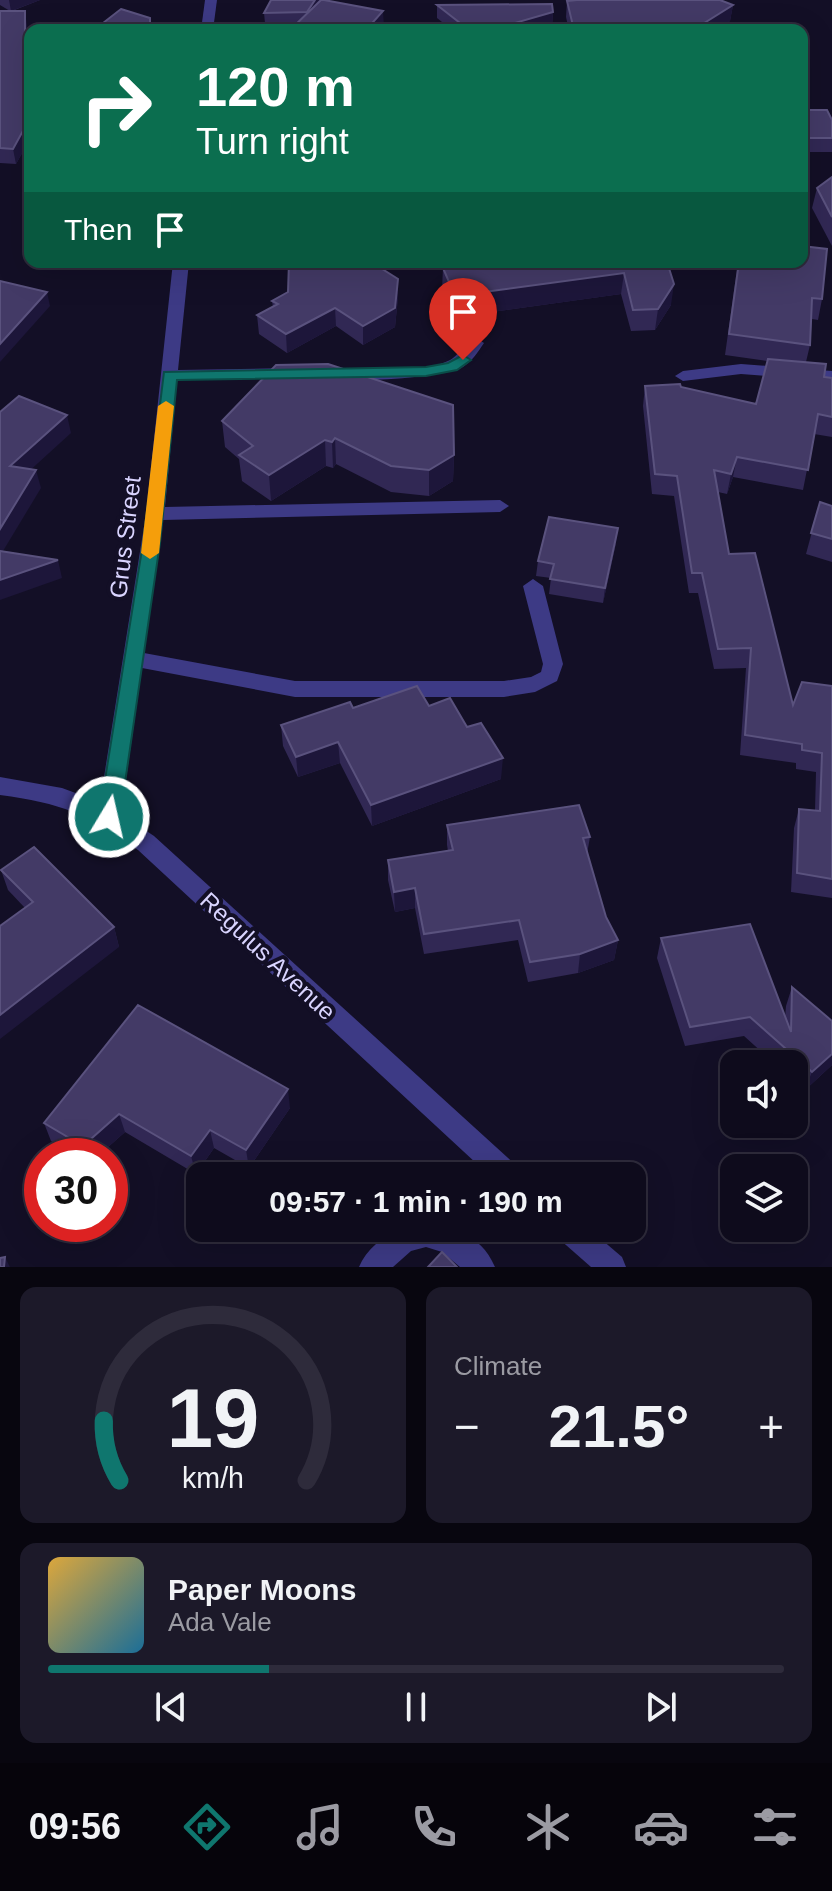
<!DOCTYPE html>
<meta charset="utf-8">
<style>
body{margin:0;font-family:Arial,sans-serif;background:#1c1929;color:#f1f3f6;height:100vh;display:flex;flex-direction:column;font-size:30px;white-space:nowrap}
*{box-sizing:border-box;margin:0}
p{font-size:26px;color:#9b9ba3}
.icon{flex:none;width:44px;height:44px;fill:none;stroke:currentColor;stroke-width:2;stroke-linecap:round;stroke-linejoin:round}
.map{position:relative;height:1267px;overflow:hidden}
.details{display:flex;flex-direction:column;gap:20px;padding:20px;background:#08060f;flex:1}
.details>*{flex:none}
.top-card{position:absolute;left:24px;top:24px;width:784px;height:244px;border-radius:16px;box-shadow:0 8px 32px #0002,0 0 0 2px #2e2b3b;background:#0b6e4f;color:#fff;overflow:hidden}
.tools{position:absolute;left:720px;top:1050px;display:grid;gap:16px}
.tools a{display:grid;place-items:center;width:88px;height:88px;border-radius:16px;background:#0e0b1c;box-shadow:0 8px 32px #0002,0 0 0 2px #2e2b3b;font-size:40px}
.speed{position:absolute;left:24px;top:1138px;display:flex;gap:16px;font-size:40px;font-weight:700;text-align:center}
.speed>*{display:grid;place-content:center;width:104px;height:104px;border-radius:50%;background:#0e0b1c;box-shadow:0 8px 32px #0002,0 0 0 2px #2e2b3b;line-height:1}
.speed .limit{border:12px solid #d22;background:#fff;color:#111}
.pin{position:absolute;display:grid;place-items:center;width:68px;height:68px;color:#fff;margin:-82px -34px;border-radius:50% 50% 50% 0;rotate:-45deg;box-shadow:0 0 8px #0007}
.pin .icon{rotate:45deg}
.me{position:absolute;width:88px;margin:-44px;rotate:9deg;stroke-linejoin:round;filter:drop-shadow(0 0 6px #0008)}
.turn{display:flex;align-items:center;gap:28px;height:168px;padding:0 40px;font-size:36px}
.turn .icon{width:104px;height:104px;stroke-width:2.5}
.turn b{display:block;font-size:56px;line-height:68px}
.then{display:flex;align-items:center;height:76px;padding:0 40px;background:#0003;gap:16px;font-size:30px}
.big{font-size:60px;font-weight:700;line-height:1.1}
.details .card{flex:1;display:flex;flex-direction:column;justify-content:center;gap:12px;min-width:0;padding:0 28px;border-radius:16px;background:#1c1929}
.details .dial{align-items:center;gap:0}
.dial svg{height:208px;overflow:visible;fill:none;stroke:#2e2b3b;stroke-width:7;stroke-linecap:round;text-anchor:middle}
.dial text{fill:#f1f3f6;stroke:none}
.song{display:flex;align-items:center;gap:24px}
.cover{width:96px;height:96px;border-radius:12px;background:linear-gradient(135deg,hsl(40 70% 55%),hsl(200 70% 35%))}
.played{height:8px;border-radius:4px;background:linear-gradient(90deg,#0f766e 30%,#2e2b3b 30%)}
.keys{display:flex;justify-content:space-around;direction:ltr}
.heat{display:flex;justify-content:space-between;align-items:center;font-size:44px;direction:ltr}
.details .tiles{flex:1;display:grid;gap:20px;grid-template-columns:1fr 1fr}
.card:last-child{grid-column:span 2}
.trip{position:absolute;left:186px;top:1162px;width:460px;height:80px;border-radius:16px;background:#0e0b1c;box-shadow:0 8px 32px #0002,0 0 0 2px #2e2b3b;font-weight:700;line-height:80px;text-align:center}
.dock{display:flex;height:128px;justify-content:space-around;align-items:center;background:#06040b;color:#9b9ba3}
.dock .icon{width:56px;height:56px}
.dock .selected{color:#0f766e}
.dock b{font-size:36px;color:#f1f3f6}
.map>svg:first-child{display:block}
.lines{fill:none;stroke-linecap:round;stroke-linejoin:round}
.minor{fill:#3d3a85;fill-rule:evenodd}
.wall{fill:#312854}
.shaded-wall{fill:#1d163a}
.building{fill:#433a66;stroke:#5a527e;stroke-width:2}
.route{fill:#0f766e;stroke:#0a4d48;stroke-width:2}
.slow{fill:#f59e0b}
.labels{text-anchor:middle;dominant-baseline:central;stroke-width:8;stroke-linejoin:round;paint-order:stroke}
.street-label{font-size:24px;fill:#d9d4ff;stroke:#130f26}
</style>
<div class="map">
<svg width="832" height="1267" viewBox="0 0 832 1267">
<rect width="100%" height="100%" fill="#130f26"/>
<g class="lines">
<g class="minor">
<path d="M205 0H217L213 30H201Z"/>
<path d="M173 262H189L178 370 293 368 301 373 293 378 177 380 165 507 500 500 509 506 500 512 163 520 144 653 295 681H504L531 677 541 672 543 664 523 586 533 579 543 586 563 664 557 681 535 692 504 697H295L142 668 121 814 154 836 518 1167 522 1176H490L138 850C88 814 61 803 0 795V777L62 788 100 802 146 514Z"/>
<path d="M476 338 484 343C478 352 472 361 463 367 444 378 335 386 321 373L329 368C365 368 414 377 448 361 460 356 464 341 476 338Z"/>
<path d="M741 364 832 371V381L741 374 683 381 675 376 683 371Z"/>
<path d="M400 1228C438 1228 477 1224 495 1267H460L442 1252 426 1247 411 1251 393 1267H359C366 1250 383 1236 400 1228Z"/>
<path d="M554 1228H588L622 1257 626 1267H591L558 1238Z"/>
</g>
</g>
<g class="wall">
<path d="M0 0H40L12 11 27 25 28 44H30V139L16 164 0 163V11H10L0 5Z"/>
<path d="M271 0 384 27 381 30H290L297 23H265L264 13Z"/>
<path d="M575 0H720L733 5 730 21 716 30H569L566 17 567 1Z"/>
<path d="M437 5 553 12 552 26 538 30H452L437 18Z"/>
<path d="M802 110 832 120V152H802Z"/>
<path d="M832 177V246L812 208 817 188Z"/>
<path d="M457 262H667L671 305 655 330 631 331 621 294 455 317 442 289 443 268 458 266Z"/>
<path d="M738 262H802L822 299 818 320 812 319 810 345 806 362 824 377 832 378V437L814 434 803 490 733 477 727 494 718 492 729 554 793 705 832 686V898L791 892 794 828 799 809 815 811 816 772 796 769V763L740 755 746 668 714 669 698 593H689L674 496 652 494 643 406 645 386 681 387 756 404 767 361 725 355Z"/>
<path d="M398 279V297L395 327 363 345 336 326 287 353 259 334 257 315 273 307 272 301 288 292Z"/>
<path d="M222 421 454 455 453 481 429 496 391 492 336 464 333 468 326 466 271 501 242 481 239 459 225 447Z"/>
<path d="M820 502 832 506V562L806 554Z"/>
<path d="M616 543 603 603 549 594 551 578 536 576 538 561Z"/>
<path d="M429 706 467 727 501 779 372 826 340 763 298 777 283 746 281 725 353 708Z"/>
<path d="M447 825 590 837 587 854 606 917 618 940 614 960 578 973 528 982 518 940 424 954 415 908 395 912 388 880V860L448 851 447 845Z"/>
<path d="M1 870 114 927 119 947 25 908 8 890Z"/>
<path d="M661 938 785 1018 786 1006 792 987 832 1065 804 1091 794 1081V1064H775L744 1036 685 1046 657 958Z"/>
<path d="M138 1005 290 1108 249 1168 214 1148 196 1174 125 1132 98 1156H76L51 1141 44 1123Z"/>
</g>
<g class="shaded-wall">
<path d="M9 0H40L11 11Z"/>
<path d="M315 0H322L307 12Z"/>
<path d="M733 5 730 21 716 30H693Z"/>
<path d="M25 11 27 25 28 58 25 44Z"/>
<path d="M383 11 384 27 381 30H366Z"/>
<path d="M553 12 552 26 538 30H491Z"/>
<path d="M30 118V139L16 164 13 149Z"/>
<path d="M624 273 621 294 455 317V296Z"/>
<path d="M398 279V297L395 327 363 345V326Z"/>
<path d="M674 284 671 305 655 330 658 309Z"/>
<path d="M47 292 50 306 0 362V344Z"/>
<path d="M335 308 336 326 287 353 286 334Z"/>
<path d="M67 415 71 433 15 484 10 466Z"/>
<path d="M335 438 336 464 333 468 332 442Z"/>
<path d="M325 440 326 466 271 501 269 475Z"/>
<path d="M454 455 453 481 429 496V470Z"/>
<path d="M737 457 733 477 727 494 731 474Z"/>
<path d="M36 470 41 488 0 556V529Z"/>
<path d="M618 528 616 543 603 603 605 588Z"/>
<path d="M58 560 62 578 0 600V580Z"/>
<path d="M338 742 340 763 298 777 296 757Z"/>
<path d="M503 758 501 779 372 826 371 805Z"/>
<path d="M415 888V908L395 912 394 892Z"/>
<path d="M114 927 119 947 0 1039V1015Z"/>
<path d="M618 940 614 960 578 973 580 954Z"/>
<path d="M832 1054V1065L804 1091 812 1072Z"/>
<path d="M288 1089 290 1108 249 1168 246 1150Z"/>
<path d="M119 1114 125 1132 98 1156H86L83 1146Z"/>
<path d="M210 1130 214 1148 196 1174 191 1156Z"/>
<path d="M5 1257 10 1267H4Z"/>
</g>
<g class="building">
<path d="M271 0H315L307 12 264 13Z"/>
<path d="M321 0H324L383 11 366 30H290Z"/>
<path d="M577 0H720L733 5 693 30H574L567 1Z"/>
<path d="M552 4 553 12 491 30H469L437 5Z"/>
<path d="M121 9 150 18V30H101L103 23Z"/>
<path d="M0 11H25V44H30V118L13 149 0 148Z"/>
<path d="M802 110H827L832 120V138H802Z"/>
<path d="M832 177V217L817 188Z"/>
<path d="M802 246 827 249 822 299 812 298 810 345 729 334 739 262H802Z"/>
<path d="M289 262H371L398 279 395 308 363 326 335 308 286 334 257 315 278 304 272 301 288 292Z"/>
<path d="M461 262H667L674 284 658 309 633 310 624 273 455 296 443 268 462 265Z"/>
<path d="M0 281 47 292 0 344Z"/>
<path d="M768 359 826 364 824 377 832 378V417L818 414 808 470 737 457 731 474 714 470 729 554 755 553 793 705 802 682 832 686V879L797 873 799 809 820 811 822 753 802 750V744L745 735 751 648 718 649 702 573H692L677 476 655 474 645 386 680 384 681 387 756 404Z"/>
<path d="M328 364 453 405 454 455 429 470 391 466 335 438 332 442 325 440 269 475 239 455 253 446 222 421 276 365Z"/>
<path d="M19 396 67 415 10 466 36 470 0 529V412Z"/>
<path d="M820 502 832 506V539L811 533Z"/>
<path d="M549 517 618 528 605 588 550 579 554 564 538 561Z"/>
<path d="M0 551 58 560 0 580Z"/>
<path d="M417 686 429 706 450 698 467 727 481 723 503 758 371 805 338 742 296 757 281 725 350 702 353 708Z"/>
<path d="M579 805 590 837 583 838 606 917 618 940 580 954 530 962 519 920 424 934 415 888 394 892 388 860 453 850 447 825Z"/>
<path d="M34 847 114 927 0 1015V926L33 902 1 870Z"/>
<path d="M750 924 791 1032 792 987 832 1021V1054L812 1072 750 1017 690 1027 661 938Z"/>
<path d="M138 1005 288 1089 246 1150 210 1130 191 1156 119 1114 83 1146 44 1123Z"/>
<path d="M442 1252 457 1267H428Z"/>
<path d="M5 1257 4 1267H0V1258Z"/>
</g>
<path class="route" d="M463 355 471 360 457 370 426 376 177 380 160 543 120 817 117 823 109 825 102 823 99 817 143 543 164 372 426 367 448 363Z"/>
<path class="slow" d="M166 401 174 406 159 553 150 559 141 553 158 406Z"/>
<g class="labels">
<g class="street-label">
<text transform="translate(125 537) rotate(-83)">Grus Street</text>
<text transform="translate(268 956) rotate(43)">Regulus Avenue</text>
</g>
</g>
</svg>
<div class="tools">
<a><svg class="icon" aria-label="sound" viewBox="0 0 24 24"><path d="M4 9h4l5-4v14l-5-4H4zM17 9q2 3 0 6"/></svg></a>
<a><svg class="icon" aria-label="layers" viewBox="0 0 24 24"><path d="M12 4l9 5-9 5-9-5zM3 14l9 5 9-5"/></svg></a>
</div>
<div class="speed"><div class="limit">30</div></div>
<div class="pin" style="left:463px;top:360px;background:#d93025"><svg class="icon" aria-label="arrive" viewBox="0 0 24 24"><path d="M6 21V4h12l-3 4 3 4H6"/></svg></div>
<svg class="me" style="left:109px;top:817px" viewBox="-20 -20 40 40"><circle r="17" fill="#0f766e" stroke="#fff" stroke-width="3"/><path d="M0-11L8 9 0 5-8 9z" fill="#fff"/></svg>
<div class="trip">09:57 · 1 min · 190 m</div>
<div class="top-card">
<div class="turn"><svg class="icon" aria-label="right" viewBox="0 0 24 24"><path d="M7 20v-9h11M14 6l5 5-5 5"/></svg><div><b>120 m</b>Turn right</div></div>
<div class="then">Then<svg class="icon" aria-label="arrive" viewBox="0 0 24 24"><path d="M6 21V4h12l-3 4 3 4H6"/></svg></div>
</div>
</div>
<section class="details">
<div class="tiles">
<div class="card dial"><svg viewBox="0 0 100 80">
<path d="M14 69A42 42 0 1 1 86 69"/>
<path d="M14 69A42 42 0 0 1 8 46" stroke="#0f766e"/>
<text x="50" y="56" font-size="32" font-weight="700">19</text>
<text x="50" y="72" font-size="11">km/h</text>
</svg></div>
<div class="card"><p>Climate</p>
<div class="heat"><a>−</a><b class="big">21.5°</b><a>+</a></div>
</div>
<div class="card">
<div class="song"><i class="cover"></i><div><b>Paper Moons</b><p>Ada Vale</p></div></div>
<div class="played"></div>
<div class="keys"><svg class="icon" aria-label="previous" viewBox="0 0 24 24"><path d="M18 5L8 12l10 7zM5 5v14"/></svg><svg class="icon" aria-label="pause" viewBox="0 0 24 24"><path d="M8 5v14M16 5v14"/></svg><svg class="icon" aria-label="next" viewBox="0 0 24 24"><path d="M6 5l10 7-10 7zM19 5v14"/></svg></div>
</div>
</div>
</section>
<nav class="dock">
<b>09:56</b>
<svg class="icon selected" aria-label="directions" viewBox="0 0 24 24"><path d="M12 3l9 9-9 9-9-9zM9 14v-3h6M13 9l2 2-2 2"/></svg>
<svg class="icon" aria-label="music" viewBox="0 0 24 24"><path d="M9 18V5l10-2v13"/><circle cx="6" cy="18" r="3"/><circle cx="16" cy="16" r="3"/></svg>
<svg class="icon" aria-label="phone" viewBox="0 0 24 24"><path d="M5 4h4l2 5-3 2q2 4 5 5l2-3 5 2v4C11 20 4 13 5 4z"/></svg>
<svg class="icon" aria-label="climate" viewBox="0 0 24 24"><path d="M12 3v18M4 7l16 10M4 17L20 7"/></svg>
<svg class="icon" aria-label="car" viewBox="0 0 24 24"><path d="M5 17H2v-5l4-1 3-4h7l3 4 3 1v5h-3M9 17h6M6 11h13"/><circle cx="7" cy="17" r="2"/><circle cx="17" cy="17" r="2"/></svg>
<svg class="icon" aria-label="filters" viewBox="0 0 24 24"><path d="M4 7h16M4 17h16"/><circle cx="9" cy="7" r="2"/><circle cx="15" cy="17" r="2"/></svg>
</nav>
